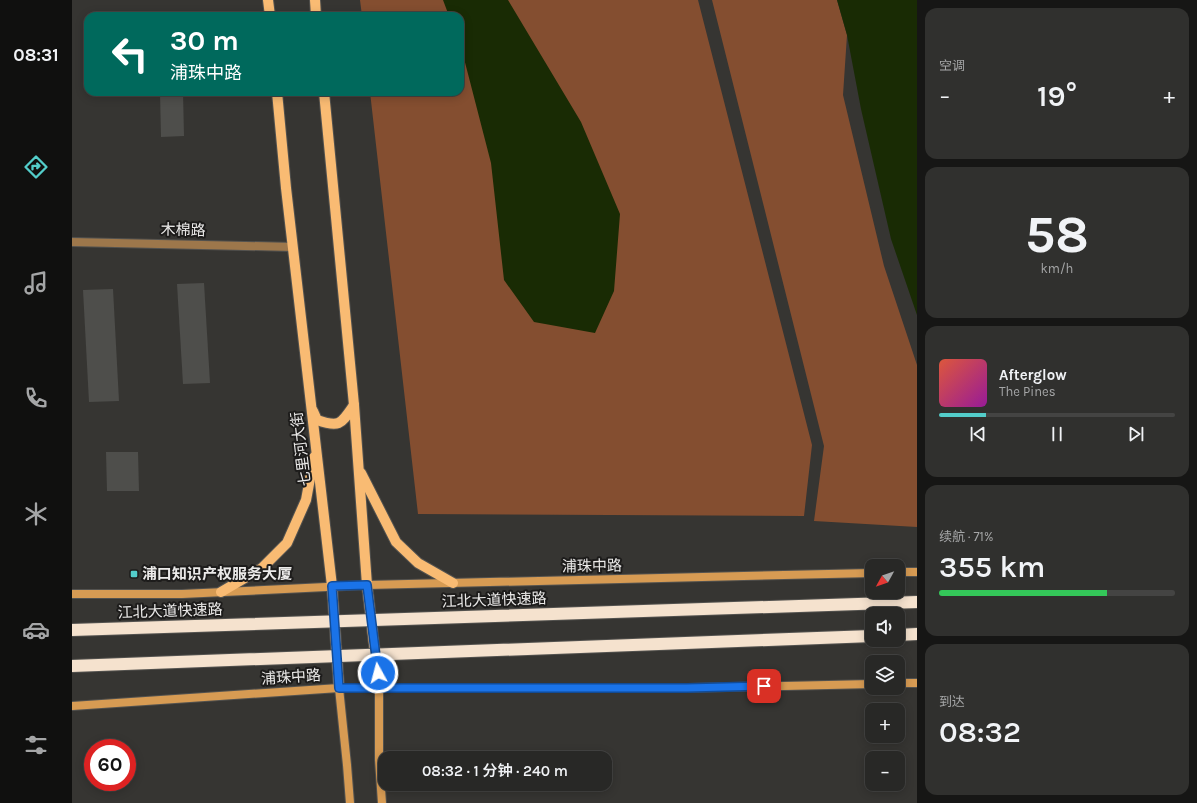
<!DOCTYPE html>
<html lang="zh">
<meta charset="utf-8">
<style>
body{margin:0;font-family:Karla,"Noto Sans SC",sans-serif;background:#30302e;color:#f1f3f6;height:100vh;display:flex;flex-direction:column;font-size:15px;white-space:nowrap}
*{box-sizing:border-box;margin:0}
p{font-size:13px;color:#a5a6a7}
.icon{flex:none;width:22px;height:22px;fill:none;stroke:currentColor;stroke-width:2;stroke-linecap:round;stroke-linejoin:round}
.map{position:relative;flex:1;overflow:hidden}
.panel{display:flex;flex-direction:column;gap:8px;padding:8px;background:#161615;width:280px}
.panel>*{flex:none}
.banner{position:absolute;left:12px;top:12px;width:380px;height:84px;border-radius:12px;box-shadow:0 2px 10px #0003,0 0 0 1px #444443;background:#00695c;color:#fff;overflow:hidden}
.needle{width:26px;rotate:230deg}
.tools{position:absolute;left:793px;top:559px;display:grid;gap:8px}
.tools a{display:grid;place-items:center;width:40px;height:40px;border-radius:8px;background:#282826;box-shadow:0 2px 10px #0003,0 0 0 1px #444443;font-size:20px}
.speed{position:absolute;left:12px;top:739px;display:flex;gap:8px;font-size:20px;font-weight:700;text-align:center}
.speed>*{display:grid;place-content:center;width:52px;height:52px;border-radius:50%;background:#282826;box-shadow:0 2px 10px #0003,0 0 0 1px #444443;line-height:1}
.speed .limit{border:6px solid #d22;background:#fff;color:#111}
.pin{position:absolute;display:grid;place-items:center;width:34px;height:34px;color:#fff;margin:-17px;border-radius:8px;box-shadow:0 2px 6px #0006}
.me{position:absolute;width:44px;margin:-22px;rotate:353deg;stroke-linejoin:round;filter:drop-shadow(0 0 3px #0008)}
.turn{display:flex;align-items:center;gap:14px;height:84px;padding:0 20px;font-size:18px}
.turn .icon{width:52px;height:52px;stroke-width:2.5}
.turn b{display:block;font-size:28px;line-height:34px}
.big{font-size:30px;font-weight:600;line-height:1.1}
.panel .tile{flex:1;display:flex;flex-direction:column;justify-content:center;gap:6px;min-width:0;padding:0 14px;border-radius:12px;background:#30302e}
.panel .dial{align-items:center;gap:0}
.dial b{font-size:52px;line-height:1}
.song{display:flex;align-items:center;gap:12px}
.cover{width:48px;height:48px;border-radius:6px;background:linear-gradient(135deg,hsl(10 70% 55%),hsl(300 70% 35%))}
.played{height:4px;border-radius:2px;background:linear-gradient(90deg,#53cdca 20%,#444443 20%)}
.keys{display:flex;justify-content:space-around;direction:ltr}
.heat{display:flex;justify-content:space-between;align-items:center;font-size:22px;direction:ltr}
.charge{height:6px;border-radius:3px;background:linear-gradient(90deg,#34c759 71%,#444443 0)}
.trip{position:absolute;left:306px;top:751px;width:234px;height:40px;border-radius:12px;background:#282826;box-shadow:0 2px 10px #0003,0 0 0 1px #444443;font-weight:600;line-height:40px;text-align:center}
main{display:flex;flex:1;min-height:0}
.menu{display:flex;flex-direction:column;width:72px;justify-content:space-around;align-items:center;background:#10100f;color:#a5a6a7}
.menu .icon{width:28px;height:28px}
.menu .on{color:#53cdca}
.menu b{font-size:18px;color:#f1f3f6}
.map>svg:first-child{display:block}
.green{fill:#844e30}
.water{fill:#192b04}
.building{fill:#4e4e4b}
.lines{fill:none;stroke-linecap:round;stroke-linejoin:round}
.street-casing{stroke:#53524f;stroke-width:10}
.secondary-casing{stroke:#53524f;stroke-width:10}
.primary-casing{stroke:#53524f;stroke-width:12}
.highway-casing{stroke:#53524f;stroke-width:14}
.street{stroke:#9d774b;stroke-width:8}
.secondary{stroke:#d79b53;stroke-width:8}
.primary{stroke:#f9bb73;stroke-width:10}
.highway{stroke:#f5e2ce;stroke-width:12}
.highway-bridge-casing{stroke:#53524f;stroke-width:14;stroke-linecap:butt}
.highway-bridge{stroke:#f5e2ce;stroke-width:12}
.route-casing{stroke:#114b97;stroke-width:10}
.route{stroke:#1a73e8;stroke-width:7}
.poi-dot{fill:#53cdca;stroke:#1d1c1b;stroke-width:1.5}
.labels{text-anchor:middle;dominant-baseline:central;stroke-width:4;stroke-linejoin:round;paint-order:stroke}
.street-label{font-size:15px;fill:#ebeae9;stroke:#1d1c1b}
.poi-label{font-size:15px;font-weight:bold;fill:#ebeae9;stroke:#1d1c1b;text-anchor:start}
</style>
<main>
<nav class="menu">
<b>08:31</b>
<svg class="icon on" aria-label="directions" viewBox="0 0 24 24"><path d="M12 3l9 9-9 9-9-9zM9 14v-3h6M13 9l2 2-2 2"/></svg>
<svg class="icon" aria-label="music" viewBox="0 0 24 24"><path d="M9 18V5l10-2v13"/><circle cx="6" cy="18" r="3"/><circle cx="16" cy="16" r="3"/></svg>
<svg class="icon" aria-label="phone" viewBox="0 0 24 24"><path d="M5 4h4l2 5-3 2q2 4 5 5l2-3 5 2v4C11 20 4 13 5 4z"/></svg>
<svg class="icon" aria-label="climate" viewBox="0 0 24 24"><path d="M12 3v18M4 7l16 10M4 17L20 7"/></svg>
<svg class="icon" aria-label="car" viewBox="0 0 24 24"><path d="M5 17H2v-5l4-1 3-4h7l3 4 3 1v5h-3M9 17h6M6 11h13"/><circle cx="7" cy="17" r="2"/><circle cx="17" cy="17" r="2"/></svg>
<svg class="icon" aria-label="filters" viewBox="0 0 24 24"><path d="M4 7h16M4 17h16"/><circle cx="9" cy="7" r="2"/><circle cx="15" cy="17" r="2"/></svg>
</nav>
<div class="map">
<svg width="845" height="803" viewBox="0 0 845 803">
<rect width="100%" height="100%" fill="#363532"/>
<g class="green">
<path d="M288 0H626L740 445 732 516 346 514 298 92H388V16H290Z"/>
<path d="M640 0H765L775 35 771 95 812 266 845 365V527L742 521 752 446Z"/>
</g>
<g class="water">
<path d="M371 0H436L509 122 548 214 542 291 523 333 462 322 432 280 419 163 388 43V16H377Z"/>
<path d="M765 0H845V315L819 239 789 109 775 35Z"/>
</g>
<g class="building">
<path d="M88 92H111L112 136 89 137Z"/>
<path d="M132 283 138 383 111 384 105 284Z"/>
<path d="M41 289 47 401 17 402 11 290Z"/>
<path d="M34 452H66L67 491H35Z"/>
</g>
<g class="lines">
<defs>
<path id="street" d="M0 242 221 247"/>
<g id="secondary">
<path d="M826 572H845"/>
<path d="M0 594H110L295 585 800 573"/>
<path d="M826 683H845"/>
<path d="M307 687V760L310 803"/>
<path d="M267 688 275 765 278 803"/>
<path d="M0 706 267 688H615L800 684"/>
</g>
<g id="primary">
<path d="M196 0 198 16"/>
<path d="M243 0 244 16"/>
<path d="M205 92 214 188 260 586 267 688"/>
<path d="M252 92 282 405 295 585 307 687"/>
<path d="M241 411 245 420C268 428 269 424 282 405"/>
<path d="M289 473 324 542 346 563 381 583"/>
<path d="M149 592 190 568 215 543 234 500 242 457"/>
</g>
<path id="highway" d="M826 635 845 634"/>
</defs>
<use href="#street" class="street-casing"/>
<use href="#secondary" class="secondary-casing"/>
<use href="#primary" class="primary-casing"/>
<use href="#highway" class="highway-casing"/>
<use href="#street" class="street"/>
<use href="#secondary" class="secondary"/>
<use href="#primary" class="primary"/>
<use href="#highway" class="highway"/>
<defs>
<g id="highway-bridge">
<path d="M0 630 845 602"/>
<path d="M0 666 800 636"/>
</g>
</defs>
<use href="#highway-bridge" class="highway-bridge-casing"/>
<use href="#highway-bridge" class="highway-bridge"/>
</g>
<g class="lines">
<defs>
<path id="route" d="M306 673 295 585 260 586 267 688H615L692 686"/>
</defs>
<use href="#route" class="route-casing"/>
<use href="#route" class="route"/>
</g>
<rect class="poi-dot" x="58" y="570" width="8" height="8" rx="2"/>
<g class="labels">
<g class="street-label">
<text transform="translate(111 230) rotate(1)">木棉路</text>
<text transform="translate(229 449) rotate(-97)">七里河大街</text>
<text transform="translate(520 566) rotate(-1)">浦珠中路</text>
<text transform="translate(422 600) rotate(-2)">江北大道快速路</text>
<text transform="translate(98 611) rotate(-2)">江北大道快速路</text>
<text transform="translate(219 677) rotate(-4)">浦珠中路</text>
</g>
<g class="poi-label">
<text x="70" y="574">浦口知识产权服务大厦</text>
</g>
</g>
</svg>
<div class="tools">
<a><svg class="needle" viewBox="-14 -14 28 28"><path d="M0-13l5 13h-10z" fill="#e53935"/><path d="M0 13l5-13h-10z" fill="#a5a6a7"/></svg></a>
<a><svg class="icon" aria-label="sound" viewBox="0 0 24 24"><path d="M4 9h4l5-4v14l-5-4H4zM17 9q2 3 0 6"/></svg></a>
<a><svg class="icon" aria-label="layers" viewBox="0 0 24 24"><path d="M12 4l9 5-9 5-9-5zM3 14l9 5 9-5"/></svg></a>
<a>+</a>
<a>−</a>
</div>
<div class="speed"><div class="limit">60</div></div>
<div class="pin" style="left:692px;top:686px;background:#d93025"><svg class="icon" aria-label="arrive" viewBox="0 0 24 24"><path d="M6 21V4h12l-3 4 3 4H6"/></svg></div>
<svg class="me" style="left:306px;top:673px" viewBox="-20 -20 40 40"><circle r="17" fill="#1a73e8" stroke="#fff" stroke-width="3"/><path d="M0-11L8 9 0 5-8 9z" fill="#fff"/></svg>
<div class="trip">08:32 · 1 分钟 · 240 m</div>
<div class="banner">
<div class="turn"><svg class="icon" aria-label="left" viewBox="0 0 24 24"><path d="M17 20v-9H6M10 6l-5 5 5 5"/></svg><div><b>30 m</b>浦珠中路</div></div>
</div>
</div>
<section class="panel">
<div class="tile"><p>空调</p>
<div class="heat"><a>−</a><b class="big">19°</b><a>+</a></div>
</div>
<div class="tile dial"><b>58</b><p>km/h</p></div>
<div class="tile">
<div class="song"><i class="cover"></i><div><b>Afterglow</b><p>The Pines</p></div></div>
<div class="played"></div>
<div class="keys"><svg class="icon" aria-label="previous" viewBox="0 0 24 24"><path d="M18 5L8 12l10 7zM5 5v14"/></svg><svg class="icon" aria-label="pause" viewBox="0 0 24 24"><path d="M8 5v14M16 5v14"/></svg><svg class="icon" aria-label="next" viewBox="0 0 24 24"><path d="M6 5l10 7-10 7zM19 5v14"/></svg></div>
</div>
<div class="tile"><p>续航 · 71%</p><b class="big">355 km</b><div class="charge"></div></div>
<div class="tile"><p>到达</p><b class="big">08:32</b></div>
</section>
</main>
